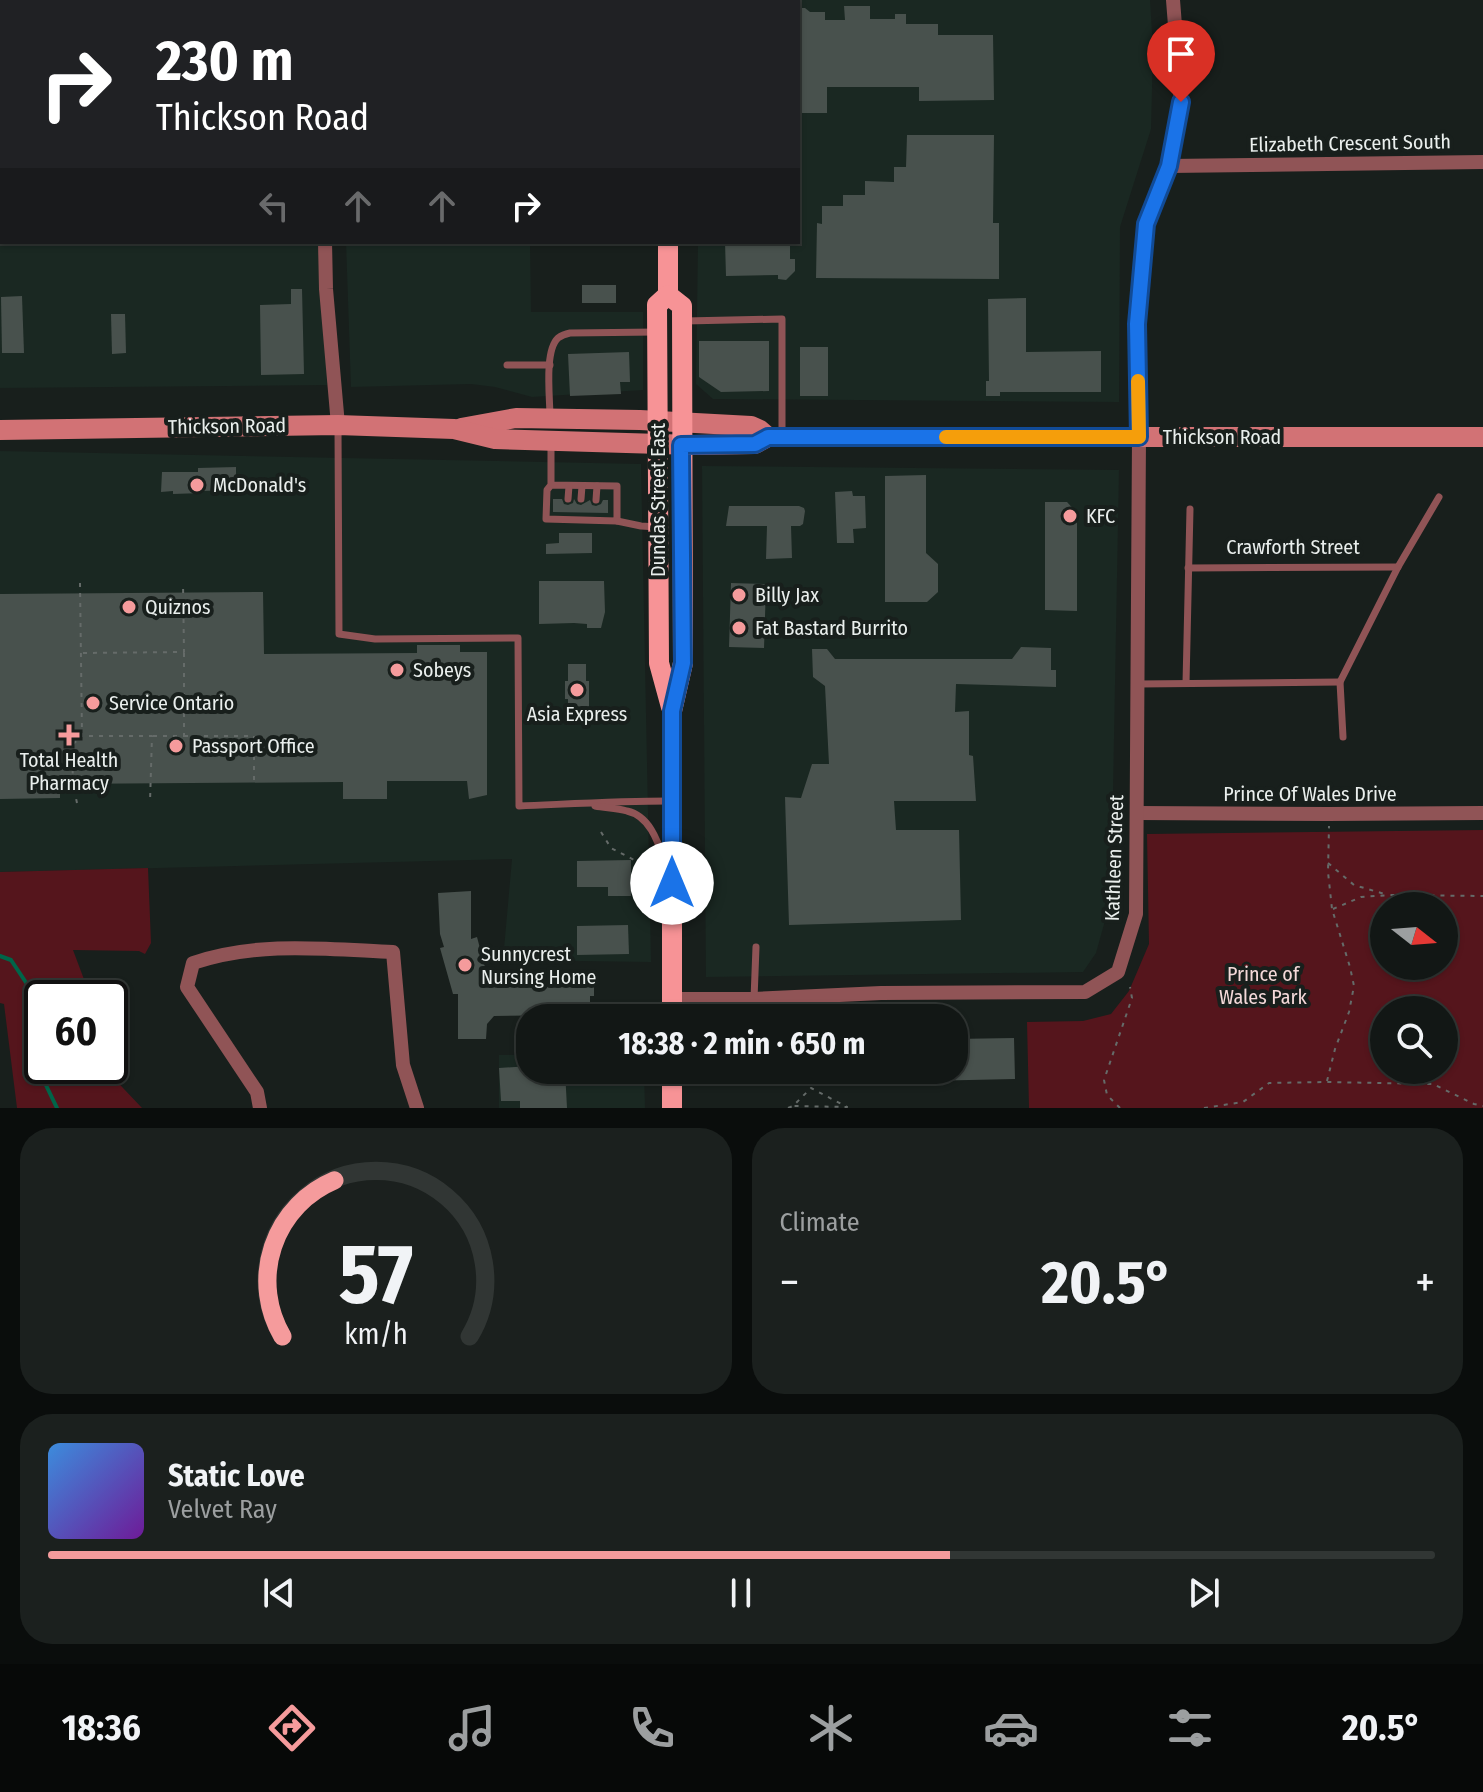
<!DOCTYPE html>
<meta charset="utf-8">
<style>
body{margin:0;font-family:"Fira Sans Condensed",sans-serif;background:#1b201e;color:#f1f3f6;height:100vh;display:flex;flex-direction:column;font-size:30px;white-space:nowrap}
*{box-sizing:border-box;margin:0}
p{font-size:26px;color:#9c9fa0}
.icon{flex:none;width:44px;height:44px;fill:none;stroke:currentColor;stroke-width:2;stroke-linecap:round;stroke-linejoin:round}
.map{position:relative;height:1108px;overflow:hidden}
.sheet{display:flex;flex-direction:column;gap:20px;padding:20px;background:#0a0d0c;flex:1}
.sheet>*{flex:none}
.guide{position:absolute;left:0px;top:0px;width:800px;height:244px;box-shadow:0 2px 6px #0004,0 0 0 2px #313634;background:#202124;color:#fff;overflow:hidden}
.needle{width:52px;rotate:107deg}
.controls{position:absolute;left:1370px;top:892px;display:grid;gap:16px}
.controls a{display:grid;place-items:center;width:88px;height:88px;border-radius:50%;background:#121715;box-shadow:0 2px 6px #0004,0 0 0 2px #313634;font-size:40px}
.speed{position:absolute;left:24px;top:980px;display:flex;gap:16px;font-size:40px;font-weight:700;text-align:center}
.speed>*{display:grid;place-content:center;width:104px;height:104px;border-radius:50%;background:#121715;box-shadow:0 2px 6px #0004,0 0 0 2px #313634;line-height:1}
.speed .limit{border:4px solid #111;border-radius:12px;background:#fff;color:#111}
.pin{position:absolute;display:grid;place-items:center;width:68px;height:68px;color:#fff;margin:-82px -34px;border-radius:50% 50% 50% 0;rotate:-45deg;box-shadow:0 0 8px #0007}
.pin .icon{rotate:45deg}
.me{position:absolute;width:88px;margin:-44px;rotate:0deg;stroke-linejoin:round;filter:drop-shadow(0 0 6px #0008)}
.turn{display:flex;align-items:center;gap:28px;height:168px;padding:0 24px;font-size:36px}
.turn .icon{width:104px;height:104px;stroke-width:2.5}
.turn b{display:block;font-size:56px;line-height:68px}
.lanes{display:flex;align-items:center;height:76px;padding:0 24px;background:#0003;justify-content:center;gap:40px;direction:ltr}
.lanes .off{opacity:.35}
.big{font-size:60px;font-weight:700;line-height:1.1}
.sheet .tile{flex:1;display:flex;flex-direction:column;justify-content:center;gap:12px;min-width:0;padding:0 28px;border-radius:32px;background:#1b201e}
.sheet .dial{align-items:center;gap:0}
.dial svg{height:208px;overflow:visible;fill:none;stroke:#313634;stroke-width:7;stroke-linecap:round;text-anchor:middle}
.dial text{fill:#f1f3f6;stroke:none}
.song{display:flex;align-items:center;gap:24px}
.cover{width:96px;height:96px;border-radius:12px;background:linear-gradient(135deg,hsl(210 70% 55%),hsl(280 70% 35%))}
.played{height:8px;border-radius:4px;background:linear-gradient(90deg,#f59b9c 65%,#313634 65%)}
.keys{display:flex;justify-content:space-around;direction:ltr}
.heat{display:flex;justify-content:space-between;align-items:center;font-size:44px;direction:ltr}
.sheet .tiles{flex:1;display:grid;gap:20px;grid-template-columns:1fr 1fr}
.tile:last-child{grid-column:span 2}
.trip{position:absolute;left:516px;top:1004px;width:452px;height:80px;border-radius:32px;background:#121715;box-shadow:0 2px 6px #0004,0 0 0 2px #313634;font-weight:700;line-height:80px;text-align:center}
.menu{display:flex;height:128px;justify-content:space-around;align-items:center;background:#070908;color:#9c9fa0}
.menu .icon{width:56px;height:56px}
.menu .on{color:#f59b9c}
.menu b{font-size:36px;color:#f1f3f6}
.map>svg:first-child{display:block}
.built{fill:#1a2822}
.green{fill:#55151c;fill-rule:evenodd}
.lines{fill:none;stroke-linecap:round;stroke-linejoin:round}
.stream{stroke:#006549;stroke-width:4}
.building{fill:#48514d}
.path{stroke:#656b69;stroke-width:2;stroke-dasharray:4 6;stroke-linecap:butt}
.lane{stroke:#905456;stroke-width:7}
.street{stroke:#905456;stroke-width:14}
.secondary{stroke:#d27275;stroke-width:20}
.primary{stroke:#f79396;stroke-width:20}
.route-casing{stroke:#114b97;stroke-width:20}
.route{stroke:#1a73e8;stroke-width:14}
.slow{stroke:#f59e0b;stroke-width:14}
.poi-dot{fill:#f59b9c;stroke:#181f1c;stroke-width:3}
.labels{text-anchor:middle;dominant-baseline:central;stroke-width:8;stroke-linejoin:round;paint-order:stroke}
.street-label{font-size:20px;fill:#eaefed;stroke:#181f1c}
.poi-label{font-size:20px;fill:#eaefed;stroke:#181f1c;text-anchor:start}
.park-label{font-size:20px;fill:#f4d9d9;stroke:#181f1c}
</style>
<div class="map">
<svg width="1483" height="1108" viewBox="0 0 1483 1108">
<rect width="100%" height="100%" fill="#181f1c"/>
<g class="built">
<path d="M702 0H1150L1153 48 1151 129 1120 227 1119 402 713 399 696 384 698 242H798V2H702Z"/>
<path d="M0 60H2V242H321L327 385 0 388Z"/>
<path d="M346 242H530L531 312H643V390L532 397 495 387 471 384 351 387Z"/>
<path d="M0 451 641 464 651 962 503 960 512 859 0 872Z"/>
<path d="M702 466 1119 470 1111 899 1096 953 1083 972 706 977Z"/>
<path d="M499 1055H530V1070H644L645 1108H499Z"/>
</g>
<g class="green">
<path d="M1483 830V1108H1029L1027 1022 1083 1021 1111 1014 1129 991 1149 944 1147 834ZM1444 906V966H1384V906ZM1444 1010V1070H1384V1010Z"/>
<path d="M148 868 151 943 145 954 139 951 73 950 91 998H42V1066H105V1069L142 1108H17L4 1004 0 1003V872Z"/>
</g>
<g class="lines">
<g class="stream">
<path d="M0 956 11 960 35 996 42 1024"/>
<path d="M43 1066V1079L57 1108"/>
</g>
</g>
<g class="building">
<path d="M844 6H870V19H895V14H906V24H938V35H993L994 100 919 101V87H827V113H798V8H805L810 12H825V20H845Z"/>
<path d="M907 135H994L993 223H999V279L816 278 817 223 822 224V206H843V195H865V181L894 182V167H906Z"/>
<path d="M725 242H790V259H795V271L786 280 778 279V275L726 276Z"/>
<rect x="582" y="285" width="34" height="18"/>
<path d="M291 289H302L304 374 261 375 260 305 291 304Z"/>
<path d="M22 296 24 353H2L1 297Z"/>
<path d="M1026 298V352L1101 351V392H1000V396H986V381H989L988 299Z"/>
<path d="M111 314H125L126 353 112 354Z"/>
<path d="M699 341H769V391L721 392 699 377Z"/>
<rect x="800" y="347" width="28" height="49"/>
<path d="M629 352 630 382H620L621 394 570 396 568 354Z"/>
<path d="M236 467V480H234V490L202 491V493L173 494V491L161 492 162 472H198V468Z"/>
<path d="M926 475V553L938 564V592L927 602H885V476Z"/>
<path d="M852 491 853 496H865L866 528 853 529 854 543H837L835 492Z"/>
<path d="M553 499H562L564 504 568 505 573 503 574 499 577 504 581 505 590 500 592 505 596 506 601 504 603 500H608V513L553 512Z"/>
<path d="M1045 502H1067L1077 513V611L1045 610Z"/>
<path d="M729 506H799L804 508 805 511 803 524 800 526H791L792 558 766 559 767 526H726Z"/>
<path d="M559 533H592V553L546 554V544L559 543Z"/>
<path d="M539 581H604L605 612 601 628H587V624L574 623 539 624Z"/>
<path d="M731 583 766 584 764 648 729 647Z"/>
<path d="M263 592 264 654 417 653V645H460V652H487V795L469 799 467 781H387V799H343V782L60 784V798L0 799V594Z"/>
<path d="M1021 647 1051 648V670H1056V687L956 684 955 712 969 711V755L973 756 976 801H894L896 830H959L961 920 789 925 785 797 801 798 812 764H829L825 686 813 677 812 649H827L835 659H1012Z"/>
<path d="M568 664H586V681H589V711H568V699H565V681H568Z"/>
<path d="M631 860V896H608V887H577V861Z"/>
<path d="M471 891V939L477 937 490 986 569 985V983L594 982V996H590V1012H571V1015L494 1016 487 1024 486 1039H458V994H453L440 948 444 947 440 934 438 893Z"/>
<path d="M628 925 629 954 577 955V926Z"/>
<path d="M1014 1038 1015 1079 833 1083V1070H954V1039Z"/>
<path d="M530 1066V1070H565L567 1108H520V1101H501L499 1068Z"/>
</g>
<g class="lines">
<g class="path">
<path d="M80 583 82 736H152L150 802"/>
<path d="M83 653 184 652 183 583"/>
<path d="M153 736H184V653"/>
<path d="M184 736H254V782"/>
<path d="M77 803 73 784 72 745 81 737"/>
<path d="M601 832 611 848 642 864V887H653"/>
<path d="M1328 863 1354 885 1388 895"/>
<path d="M1333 909 1361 897 1390 895 1483 896"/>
<path d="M1327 1081 1335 1049 1349 1012 1354 986 1350 967 1332 909 1328 872 1329 826"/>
<path d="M788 1108 793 1106 811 1088 847 1107 793 1106"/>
<path d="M1120 1108 1107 1095 1104 1080 1132 998 1130 987"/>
<path d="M1204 1108 1243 1102 1269 1083 1327 1082 1433 1084 1474 1104 1483 1106"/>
</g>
<g class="lane">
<path d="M211 0V2"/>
<path d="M534 0V2"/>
<path d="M574 0V2"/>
<path d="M423 2V0"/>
<path d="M0 128 2 127"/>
<path d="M685 321 782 319V435"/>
<path d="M507 365H550"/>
<path d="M550 417C550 398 544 351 558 338 562 335 565 334 570 333L656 332"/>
<path d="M338 427 339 634 375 639 518 638 519 806C569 804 619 801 669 801"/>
<path d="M551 485 547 490 546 519 617 521V486L551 485V443"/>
<path d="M568 499 569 486"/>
<path d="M581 499 582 486"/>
<path d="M596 500 597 486"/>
<path d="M617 521 641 526 657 527"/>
<path d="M1188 568 1398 567"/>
<path d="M1186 683 1190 509"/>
<path d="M1138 684 1340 682"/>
<path d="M1343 737 1340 682 1398 567 1439 497"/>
<path d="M595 806C606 808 617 808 627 811 650 816 658 842 665 862"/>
<path d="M754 999 756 947"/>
</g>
<g class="street">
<path d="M300 0 301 2"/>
<path d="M285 2 288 0"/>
<path d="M0 39H2"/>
<path d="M1169 166 1483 162"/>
<path d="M325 242 326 289 338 425"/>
<path d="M1137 813 1328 814 1483 813"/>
<path d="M673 999H754L881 993 1085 992 1118 972 1136 914 1139 437 1137 324 1146 224 1169 166 1181 102 1173 0"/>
<path d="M260 1108 257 1092 187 987 193 963C257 941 326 949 393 952L403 1065 417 1108"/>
</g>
<g class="secondary">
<path d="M461 428 516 418 640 420 751 426 760 430 768 437"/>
<path d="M0 430 338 425 454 429 495 439 694 445 755 444 768 437H1483"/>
</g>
<g class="primary">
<path d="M667 0V2"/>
<path d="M668 242V295L657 305 659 663 671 707"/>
<path d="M668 295 682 306 683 663 672 711V1018"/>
<path d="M672 1108V1070"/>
</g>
</g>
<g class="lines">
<defs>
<path id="route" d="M672 883V711L683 663 681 445 755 444 768 437H1139L1137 324 1146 224 1169 166 1181 102"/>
</defs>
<use href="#route" class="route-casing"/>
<use href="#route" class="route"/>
<path class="slow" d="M946 437H1139L1138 381"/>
</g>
<g class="poi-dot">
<circle cx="197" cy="485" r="8"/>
<circle cx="1070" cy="516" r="8"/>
<circle cx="739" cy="595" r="8"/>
<circle cx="129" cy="607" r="8"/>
<circle cx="739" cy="628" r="8"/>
<circle cx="397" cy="670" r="8"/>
<circle cx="577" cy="690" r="8"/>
<circle cx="93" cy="703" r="8"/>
<path d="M65 723h8v8h8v8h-8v8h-8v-8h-8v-8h8z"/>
<circle cx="176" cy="746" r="8"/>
<circle cx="465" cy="965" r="8"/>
</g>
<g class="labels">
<g class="street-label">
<text transform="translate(1350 143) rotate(-1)">Elizabeth Crescent South</text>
<text transform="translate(227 426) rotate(-1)">Thickson Road</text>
<text x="1222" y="437">Thickson Road</text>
<text transform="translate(658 500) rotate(-90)">Dundas Street East</text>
<text x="1293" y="547">Crawforth Street</text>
<text x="1310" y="794">Prince Of Wales Drive</text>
<text transform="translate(1114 858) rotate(-88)">Kathleen Street</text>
</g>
<g class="poi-label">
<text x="213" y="485">McDonald's</text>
<text x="1086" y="516">KFC</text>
<text x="755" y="595">Billy Jax</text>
<text x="145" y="607">Quiznos</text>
<text x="755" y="628">Fat Bastard Burrito</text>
<text x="413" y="670">Sobeys</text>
<text x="109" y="703">Service Ontario</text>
<text x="577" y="714" text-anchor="middle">Asia Express</text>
<text x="192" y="746">Passport Office</text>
<text x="69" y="760" text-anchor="middle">Total Health<tspan x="69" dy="23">Pharmacy</tspan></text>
<text x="481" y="954">Sunnycrest<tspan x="481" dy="23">Nursing Home</tspan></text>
</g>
<g class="park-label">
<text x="1263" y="974">Prince of<tspan x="1263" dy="23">Wales Park</tspan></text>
</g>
</g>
</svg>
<div class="controls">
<a><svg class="needle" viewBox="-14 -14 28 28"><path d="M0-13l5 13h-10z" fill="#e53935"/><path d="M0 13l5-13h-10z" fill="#9c9fa0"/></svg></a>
<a><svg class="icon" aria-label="search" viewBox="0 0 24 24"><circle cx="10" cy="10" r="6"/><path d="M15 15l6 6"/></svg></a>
</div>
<div class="speed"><div class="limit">60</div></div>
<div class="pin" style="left:1181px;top:102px;background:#d93025"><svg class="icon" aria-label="arrive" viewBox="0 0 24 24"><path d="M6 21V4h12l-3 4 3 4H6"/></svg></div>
<svg class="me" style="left:672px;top:883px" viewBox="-20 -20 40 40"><circle r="19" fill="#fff"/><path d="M0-13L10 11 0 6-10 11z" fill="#1a73e8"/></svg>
<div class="trip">18:38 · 2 min · 650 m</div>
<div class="guide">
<div class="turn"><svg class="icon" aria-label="right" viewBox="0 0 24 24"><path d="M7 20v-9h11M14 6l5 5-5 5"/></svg><div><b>230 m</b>Thickson Road</div></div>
<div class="lanes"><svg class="icon off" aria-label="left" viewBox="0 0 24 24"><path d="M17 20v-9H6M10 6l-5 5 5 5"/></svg><svg class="icon off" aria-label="ahead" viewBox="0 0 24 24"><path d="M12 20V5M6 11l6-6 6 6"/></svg><svg class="icon off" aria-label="ahead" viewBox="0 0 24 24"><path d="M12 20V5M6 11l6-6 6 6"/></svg><svg class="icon" aria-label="right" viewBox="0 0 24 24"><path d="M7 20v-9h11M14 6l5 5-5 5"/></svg></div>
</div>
</div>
<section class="sheet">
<div class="tiles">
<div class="tile dial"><svg viewBox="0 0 100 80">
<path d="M14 69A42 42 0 1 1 86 69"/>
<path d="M14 69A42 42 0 0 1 34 9" stroke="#f59b9c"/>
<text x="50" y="56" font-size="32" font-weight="700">57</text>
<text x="50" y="72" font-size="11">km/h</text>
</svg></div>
<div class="tile"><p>Climate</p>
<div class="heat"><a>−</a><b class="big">20.5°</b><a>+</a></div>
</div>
<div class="tile">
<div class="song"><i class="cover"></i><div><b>Static Love</b><p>Velvet Ray</p></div></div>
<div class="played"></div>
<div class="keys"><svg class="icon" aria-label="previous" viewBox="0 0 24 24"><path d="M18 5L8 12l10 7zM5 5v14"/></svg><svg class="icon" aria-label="pause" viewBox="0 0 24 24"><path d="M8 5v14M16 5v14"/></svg><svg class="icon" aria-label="next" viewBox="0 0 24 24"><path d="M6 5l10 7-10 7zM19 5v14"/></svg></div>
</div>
</div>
</section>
<nav class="menu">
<b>18:36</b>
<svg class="icon on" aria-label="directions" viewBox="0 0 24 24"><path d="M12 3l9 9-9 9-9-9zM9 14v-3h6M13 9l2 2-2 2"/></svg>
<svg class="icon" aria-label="music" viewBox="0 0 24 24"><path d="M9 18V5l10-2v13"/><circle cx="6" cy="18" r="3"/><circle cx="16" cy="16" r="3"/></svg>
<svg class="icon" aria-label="phone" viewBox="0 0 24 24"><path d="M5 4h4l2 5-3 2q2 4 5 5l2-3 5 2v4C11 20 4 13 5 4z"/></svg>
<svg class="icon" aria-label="climate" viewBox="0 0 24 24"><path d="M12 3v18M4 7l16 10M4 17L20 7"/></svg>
<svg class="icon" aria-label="car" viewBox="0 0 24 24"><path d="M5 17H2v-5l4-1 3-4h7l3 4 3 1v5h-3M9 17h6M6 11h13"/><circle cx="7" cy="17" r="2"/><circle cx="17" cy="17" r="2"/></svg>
<svg class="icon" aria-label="filters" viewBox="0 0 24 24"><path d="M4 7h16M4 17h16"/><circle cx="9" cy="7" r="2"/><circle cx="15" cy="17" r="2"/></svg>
<b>20.5°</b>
</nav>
